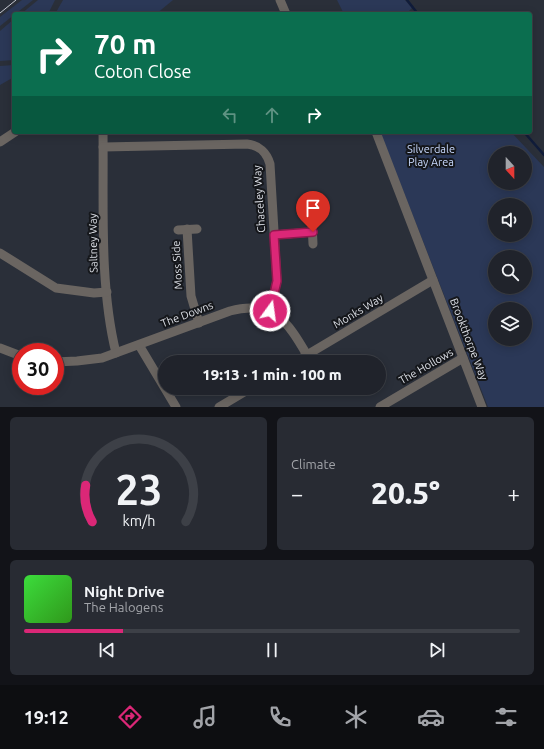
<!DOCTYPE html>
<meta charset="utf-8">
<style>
body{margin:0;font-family:Ubuntu,sans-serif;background:#282b33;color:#f1f3f6;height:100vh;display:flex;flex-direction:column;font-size:15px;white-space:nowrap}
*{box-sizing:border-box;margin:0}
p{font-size:13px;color:#a2a4a9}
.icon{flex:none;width:22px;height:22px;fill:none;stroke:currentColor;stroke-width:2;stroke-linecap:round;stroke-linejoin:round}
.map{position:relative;height:407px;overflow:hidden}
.side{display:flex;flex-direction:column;gap:10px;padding:10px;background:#121318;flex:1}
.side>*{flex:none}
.hud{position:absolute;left:12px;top:12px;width:520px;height:122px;border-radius:4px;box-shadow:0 2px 10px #0003,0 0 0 1px #3d4047;background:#0b6e4f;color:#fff;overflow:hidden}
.needle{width:26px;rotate:159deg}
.tools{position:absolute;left:488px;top:146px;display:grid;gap:8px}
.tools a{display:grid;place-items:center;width:44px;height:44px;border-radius:50%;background:#20232b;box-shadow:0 2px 10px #0003,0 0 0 1px #3d4047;font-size:20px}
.speed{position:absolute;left:12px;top:343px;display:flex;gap:8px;font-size:20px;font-weight:700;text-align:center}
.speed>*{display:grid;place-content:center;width:52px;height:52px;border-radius:50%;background:#20232b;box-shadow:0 2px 10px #0003,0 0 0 1px #3d4047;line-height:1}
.speed .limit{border:6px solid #d22;background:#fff;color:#111}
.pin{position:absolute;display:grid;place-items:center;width:34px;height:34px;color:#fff;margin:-41px -17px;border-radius:50% 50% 50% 0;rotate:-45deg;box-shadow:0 0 4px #0007}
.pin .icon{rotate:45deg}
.me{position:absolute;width:44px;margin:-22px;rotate:14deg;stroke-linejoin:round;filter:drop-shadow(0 0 3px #0008)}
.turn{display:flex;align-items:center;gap:14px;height:84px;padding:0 16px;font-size:18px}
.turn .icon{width:52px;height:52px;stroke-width:2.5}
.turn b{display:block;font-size:28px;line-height:34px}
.lanes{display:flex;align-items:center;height:38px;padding:0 16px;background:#0003;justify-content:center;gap:20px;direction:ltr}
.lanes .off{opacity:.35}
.big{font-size:30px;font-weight:800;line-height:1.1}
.side .widget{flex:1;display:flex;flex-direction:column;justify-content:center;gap:6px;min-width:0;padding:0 14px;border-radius:6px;background:#282b33}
.side .dial{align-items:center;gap:0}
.dial svg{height:104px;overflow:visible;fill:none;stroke:#3d4047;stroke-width:7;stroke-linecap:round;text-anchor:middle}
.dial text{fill:#f1f3f6;stroke:none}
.song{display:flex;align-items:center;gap:12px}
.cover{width:48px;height:48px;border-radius:6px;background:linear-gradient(135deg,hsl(120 70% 55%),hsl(110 70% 35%))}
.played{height:4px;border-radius:2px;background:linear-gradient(90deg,#db2777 20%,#3d4047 20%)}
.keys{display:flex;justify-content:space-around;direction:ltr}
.heat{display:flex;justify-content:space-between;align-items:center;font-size:22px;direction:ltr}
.side .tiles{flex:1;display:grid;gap:10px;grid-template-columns:1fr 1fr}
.widget:last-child{grid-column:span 2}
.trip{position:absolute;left:158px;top:355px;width:228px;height:40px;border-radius:20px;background:#20232b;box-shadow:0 2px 10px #0003,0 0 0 1px #3d4047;font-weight:800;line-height:40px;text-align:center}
.tab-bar{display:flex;height:64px;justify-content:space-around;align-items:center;background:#0d0e11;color:#a2a4a9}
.tab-bar .icon{width:28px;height:28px}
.tab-bar .on{color:#db2777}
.tab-bar b{font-size:18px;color:#f1f3f6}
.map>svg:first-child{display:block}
.green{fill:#2b3857;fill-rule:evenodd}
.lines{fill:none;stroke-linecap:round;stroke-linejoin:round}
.stream{stroke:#101c3a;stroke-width:2.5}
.minor{stroke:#6a6561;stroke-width:9}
.tram{stroke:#c6c9d1;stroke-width:1}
.route-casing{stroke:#8e194d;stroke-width:10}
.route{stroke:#db2777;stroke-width:7}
.labels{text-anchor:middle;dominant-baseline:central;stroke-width:4;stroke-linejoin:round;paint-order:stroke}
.park-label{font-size:11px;fill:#c8d9fe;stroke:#15171b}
.street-label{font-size:11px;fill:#dcdfe6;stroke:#15171b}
</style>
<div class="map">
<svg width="544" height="407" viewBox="0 0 544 407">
<rect width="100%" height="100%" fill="#2a2f39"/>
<g class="green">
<path d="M22 0H33L0 26V17Z"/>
<path d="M38 0H55L48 14H21Z"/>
<path d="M63 0H173L156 14H55Z"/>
<path d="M337 0H405L412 8 406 14H344Z"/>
<path d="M14 19V60L0 61V31Z"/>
<path d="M14 65V77L0 85V66Z"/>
<path d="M380 132H511L544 167V407H488ZM495 153H525V183H495ZM495 205H525V235H495ZM495 257H525V287H495ZM495 309H525V339H495Z"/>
</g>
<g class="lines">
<g class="stream">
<path d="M407 0 418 14"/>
<path d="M524 132 544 155"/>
</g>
<g class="minor">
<path d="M280 0 286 14"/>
<path d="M103 132C104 204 99 284 116 353"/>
<path d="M376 132 482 407"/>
<path d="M0 142 15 132"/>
<path d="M103 147 247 144C259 145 267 153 270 164L277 281 270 311"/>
<path d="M312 223 313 244"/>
<path d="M187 229 191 296 199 323"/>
<path d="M178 230 197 229"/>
<path d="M274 235 313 232"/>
<path d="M0 253 56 288 94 293 107 292"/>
<path d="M139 345 176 407"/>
<path d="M0 348 21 356"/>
<path d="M55 362 77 361 102 358 230 311C273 299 288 322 307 355"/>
<path d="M295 362 433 280"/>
<path d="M219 407 251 388"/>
<path d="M380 407 463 358"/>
</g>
<path class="tram" d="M0 13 16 0"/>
</g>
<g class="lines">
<defs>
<path id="route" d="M270 311 277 281 274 235 313 232"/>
</defs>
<use href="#route" class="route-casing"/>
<use href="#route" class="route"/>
</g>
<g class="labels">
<g class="park-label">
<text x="431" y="149">Silverdale<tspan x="431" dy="13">Play Area</tspan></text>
</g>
<g class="street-label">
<text transform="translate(259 199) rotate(-94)">Chaceley Way</text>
<text transform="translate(93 243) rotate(-91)">Saltney Way</text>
<text transform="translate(177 265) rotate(-93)">Moss Side</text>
<text transform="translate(358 311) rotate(-31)">Monks Way</text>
<text transform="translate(187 314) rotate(-21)">The Downs</text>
<text transform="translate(469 339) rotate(69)">Brookthorpe Way</text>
<text transform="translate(426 366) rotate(-30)">The Hollows</text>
</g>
</g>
</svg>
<div class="tools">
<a><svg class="needle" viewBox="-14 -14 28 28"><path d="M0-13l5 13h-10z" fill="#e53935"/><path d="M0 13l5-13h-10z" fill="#a2a4a9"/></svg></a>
<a><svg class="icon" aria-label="sound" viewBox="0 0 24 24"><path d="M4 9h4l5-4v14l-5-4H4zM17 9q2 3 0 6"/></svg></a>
<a><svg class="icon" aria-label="search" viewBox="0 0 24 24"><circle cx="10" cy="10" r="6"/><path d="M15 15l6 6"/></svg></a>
<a><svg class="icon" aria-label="layers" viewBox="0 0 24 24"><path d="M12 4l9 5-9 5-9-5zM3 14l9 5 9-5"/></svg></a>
</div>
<div class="speed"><div class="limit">30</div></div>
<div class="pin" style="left:313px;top:232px;background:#d93025"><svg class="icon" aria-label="arrive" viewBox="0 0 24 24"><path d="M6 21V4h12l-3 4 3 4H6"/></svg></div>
<svg class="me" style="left:270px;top:311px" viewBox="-20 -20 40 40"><circle r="17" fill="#db2777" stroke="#fff" stroke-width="3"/><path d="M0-11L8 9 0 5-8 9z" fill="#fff"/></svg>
<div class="trip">19:13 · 1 min · 100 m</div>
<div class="hud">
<div class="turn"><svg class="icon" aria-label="right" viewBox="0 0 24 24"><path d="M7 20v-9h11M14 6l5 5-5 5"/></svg><div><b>70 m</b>Coton Close</div></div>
<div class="lanes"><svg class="icon off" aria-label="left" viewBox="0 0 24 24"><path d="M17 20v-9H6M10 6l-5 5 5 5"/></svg><svg class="icon off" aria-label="ahead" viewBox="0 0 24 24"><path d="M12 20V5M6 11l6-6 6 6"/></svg><svg class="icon" aria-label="right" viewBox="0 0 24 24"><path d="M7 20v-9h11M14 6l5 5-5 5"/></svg></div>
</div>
</div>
<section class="side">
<div class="tiles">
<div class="widget dial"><svg viewBox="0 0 100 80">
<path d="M14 69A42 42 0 1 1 86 69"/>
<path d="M14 69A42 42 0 0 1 9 41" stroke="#db2777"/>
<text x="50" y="56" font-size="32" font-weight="700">23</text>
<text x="50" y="72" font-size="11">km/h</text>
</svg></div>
<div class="widget"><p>Climate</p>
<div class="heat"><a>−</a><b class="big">20.5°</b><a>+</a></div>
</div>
<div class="widget">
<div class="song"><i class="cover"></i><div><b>Night Drive</b><p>The Halogens</p></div></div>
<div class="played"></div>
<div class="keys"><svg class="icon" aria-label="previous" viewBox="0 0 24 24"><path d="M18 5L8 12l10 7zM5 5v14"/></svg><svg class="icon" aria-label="pause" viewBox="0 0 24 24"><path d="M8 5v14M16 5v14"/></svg><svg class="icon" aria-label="next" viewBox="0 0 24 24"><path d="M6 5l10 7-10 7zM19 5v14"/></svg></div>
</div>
</div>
</section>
<nav class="tab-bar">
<b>19:12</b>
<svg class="icon on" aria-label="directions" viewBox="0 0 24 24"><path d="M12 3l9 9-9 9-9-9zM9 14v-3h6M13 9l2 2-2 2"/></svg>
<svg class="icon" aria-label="music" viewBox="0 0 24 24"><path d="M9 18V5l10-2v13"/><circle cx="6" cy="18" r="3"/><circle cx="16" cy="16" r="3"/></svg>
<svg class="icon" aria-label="phone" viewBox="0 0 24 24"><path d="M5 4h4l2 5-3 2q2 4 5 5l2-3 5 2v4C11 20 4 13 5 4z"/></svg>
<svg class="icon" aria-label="climate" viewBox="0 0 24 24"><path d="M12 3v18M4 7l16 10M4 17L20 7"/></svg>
<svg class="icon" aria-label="car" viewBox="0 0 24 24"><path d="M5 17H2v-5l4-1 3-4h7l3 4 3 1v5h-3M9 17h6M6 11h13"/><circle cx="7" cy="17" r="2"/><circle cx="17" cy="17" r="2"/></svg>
<svg class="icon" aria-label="filters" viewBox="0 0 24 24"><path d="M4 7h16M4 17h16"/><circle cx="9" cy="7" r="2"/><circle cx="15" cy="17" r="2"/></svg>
</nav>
